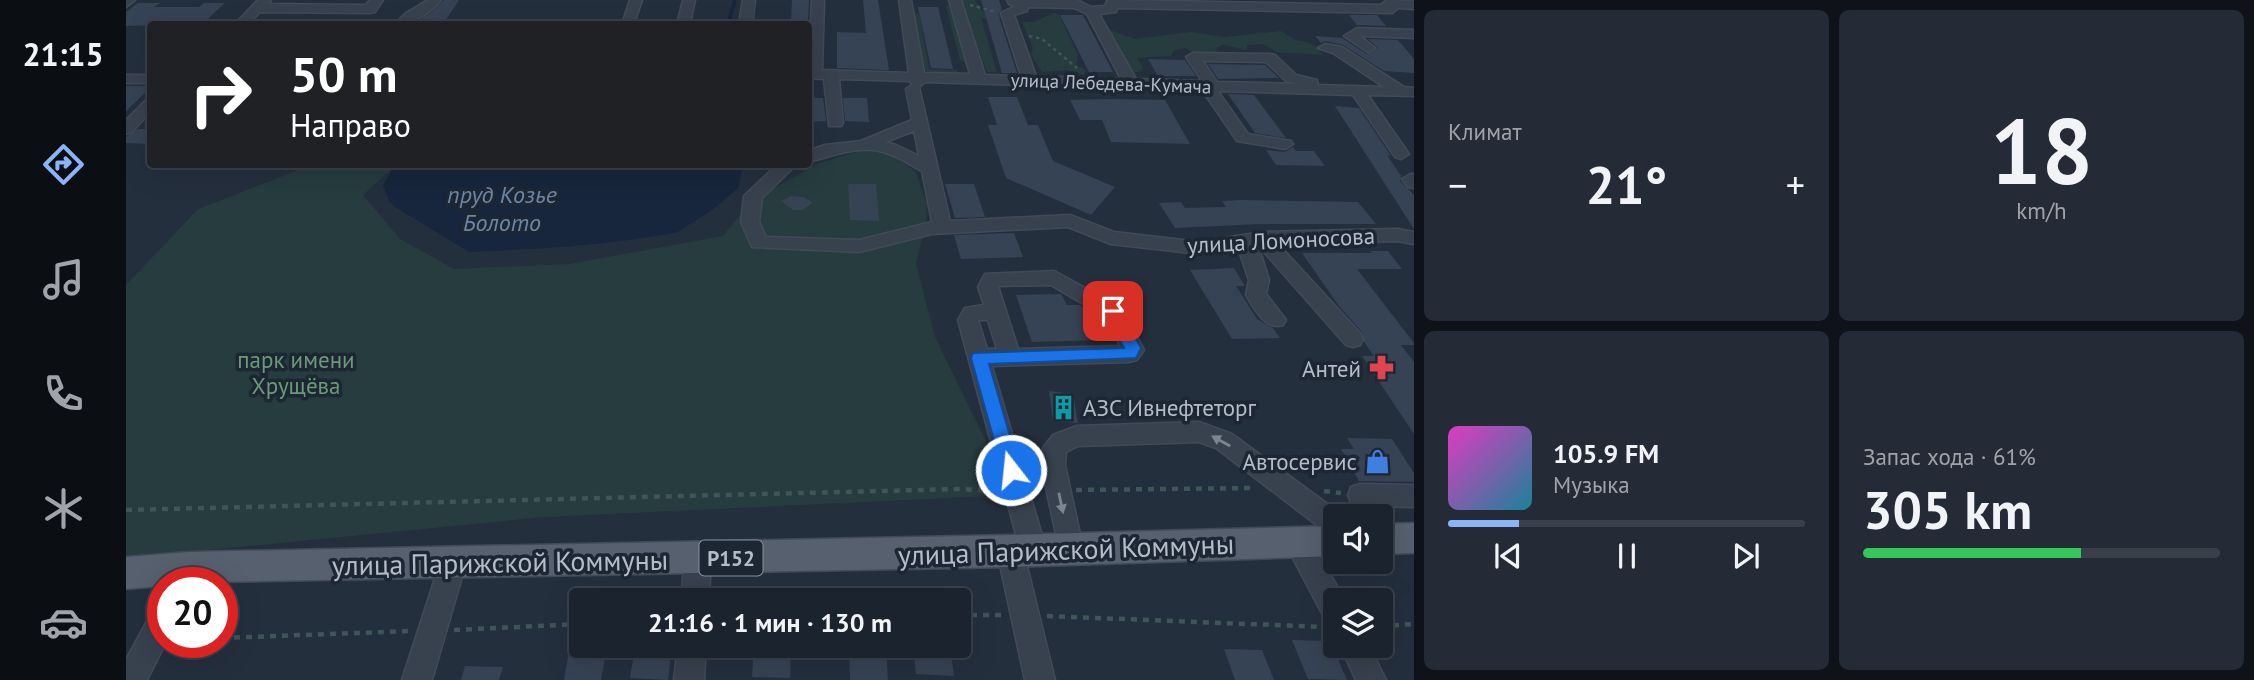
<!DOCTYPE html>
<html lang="ru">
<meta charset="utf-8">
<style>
body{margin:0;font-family:"PT Sans",sans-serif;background:#242b36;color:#f1f3f6;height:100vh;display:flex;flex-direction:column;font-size:26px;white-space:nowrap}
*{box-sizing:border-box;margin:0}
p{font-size:23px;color:#a0a4aa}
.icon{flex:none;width:38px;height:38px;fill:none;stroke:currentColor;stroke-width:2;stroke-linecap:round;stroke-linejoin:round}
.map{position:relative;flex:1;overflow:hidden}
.details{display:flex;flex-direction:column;gap:10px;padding:10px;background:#0f1319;width:840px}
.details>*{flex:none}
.guide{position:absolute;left:21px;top:21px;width:665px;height:147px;border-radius:7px;box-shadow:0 7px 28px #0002,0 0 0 2px #39404a;background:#202124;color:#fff;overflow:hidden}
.tools{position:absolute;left:1197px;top:504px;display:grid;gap:14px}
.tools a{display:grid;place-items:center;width:70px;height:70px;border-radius:7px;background:#1b232e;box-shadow:0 7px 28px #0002,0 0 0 2px #39404a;font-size:35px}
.speed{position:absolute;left:21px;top:567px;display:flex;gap:14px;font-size:35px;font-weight:700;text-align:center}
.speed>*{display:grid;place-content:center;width:91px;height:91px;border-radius:50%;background:#1b232e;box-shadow:0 7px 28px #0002,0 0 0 2px #39404a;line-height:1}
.speed .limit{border:10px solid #d22;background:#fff;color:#111}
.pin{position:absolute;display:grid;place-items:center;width:60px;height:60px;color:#fff;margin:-30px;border-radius:14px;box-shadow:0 4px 10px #0006}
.me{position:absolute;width:77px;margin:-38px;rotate:344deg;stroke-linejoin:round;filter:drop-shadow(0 0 5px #0008)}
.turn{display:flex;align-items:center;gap:24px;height:147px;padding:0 28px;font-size:32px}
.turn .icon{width:91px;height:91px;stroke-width:2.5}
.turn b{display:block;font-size:49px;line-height:60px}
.big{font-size:52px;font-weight:800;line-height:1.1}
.details .tile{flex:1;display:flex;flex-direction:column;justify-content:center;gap:10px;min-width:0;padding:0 24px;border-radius:10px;background:#242b36}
.details .dial{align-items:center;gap:0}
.dial b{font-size:91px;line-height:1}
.song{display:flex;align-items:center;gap:21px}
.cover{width:84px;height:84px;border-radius:10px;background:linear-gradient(135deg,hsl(310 70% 55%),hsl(190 70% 35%))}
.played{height:7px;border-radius:4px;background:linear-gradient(90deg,#8ab4f8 20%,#39404a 20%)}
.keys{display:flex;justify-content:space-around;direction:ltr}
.heat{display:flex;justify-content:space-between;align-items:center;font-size:38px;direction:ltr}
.charge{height:10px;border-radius:5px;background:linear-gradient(90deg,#34c759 61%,#39404a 0)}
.details .tiles{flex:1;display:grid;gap:10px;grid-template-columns:repeat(2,1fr)}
.trip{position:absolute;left:443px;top:588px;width:402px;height:70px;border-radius:7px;background:#1b232e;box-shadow:0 7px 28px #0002,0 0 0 2px #39404a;font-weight:800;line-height:70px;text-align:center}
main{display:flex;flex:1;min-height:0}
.dock{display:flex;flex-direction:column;width:126px;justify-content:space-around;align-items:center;background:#0b0e12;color:#a0a4aa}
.dock .icon{width:49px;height:49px}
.dock .selected{color:#8ab4f8}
.dock b{font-size:32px;color:#f1f3f6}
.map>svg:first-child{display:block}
.green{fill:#263c3f}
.water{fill:#17263c}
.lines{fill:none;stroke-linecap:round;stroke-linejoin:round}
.stream{stroke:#17263c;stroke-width:3.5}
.building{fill:#364354}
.minor-casing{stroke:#414a57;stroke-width:3}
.major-casing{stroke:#414a57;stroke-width:3}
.path-far1{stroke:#3f5557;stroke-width:2.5;stroke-dasharray:3.5 3.5;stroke-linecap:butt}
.path{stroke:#3f5557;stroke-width:4.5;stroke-dasharray:6 6;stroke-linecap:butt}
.minor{fill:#38414e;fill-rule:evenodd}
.major{fill:#56606e;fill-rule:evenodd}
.oneway{fill:#7c8592}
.route{fill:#1a73e8;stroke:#114b97;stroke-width:2}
.labels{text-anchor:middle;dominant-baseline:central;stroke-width:7;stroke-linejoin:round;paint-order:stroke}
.far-street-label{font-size:19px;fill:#b4bcc9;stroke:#1d2633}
.shield{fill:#1d2633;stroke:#878f9c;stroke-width:2}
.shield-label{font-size:21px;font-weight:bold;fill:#b4bcc9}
.street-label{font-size:23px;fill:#b4bcc9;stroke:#1d2633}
.park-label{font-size:23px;fill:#6b9a76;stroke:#1d2633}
.poi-label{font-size:23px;fill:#b4bcc9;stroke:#1d2633;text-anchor:end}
.water-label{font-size:24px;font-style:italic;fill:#6d86a8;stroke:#1d2633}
.near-street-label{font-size:28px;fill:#b4bcc9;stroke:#1d2633}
</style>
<main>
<nav class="dock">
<b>21:15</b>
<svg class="icon selected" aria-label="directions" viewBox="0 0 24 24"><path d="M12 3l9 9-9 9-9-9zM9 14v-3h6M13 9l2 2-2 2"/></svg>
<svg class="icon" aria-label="music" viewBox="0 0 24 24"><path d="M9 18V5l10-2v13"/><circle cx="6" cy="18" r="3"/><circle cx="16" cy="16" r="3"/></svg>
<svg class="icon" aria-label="phone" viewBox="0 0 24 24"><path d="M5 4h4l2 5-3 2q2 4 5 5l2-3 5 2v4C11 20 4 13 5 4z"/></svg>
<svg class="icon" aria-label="climate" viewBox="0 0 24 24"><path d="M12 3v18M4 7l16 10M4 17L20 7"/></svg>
<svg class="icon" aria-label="car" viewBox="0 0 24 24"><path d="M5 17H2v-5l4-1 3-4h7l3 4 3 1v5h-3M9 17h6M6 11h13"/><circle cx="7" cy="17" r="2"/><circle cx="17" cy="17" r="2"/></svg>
</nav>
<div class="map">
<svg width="1288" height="680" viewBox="0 0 1288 680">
<rect width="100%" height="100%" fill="#242f3e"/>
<g class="green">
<path d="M832 0H849L857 12 878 14 879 18H855L871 72H861L842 22 844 19 835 14 848 61 841 64 834 60 820 6 833 5Z"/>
<path d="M793 13 803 69 831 70 833 77C806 74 796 75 781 52L794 41 788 39 786 14Z"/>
<path d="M928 13 933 15 952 55 950 65 960 70 958 75 941 70 916 72 905 54 907 48 896 22H908Z"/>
<path d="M984 30 1008 39 1065 32 1099 37 1155 31C1160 34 1167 39 1171 40 1183 43 1189 43 1197 55L1151 52 1136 44 1121 45V50L1097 45 1091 47 1090 54H1068L1060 48 1048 50 1045 56 1011 58 1017 67 1015 71 1007 73 979 33Z"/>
<path d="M734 151 762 152 790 172 801 205 800 223 790 263 809 337 886 495 419 517 0 558V285L72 209 185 165H270L237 195 274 239 328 269 443 264 597 236 626 200 694 163Z"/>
</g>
<path class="water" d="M277 165 616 164 617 165 612 188 586 210 550 233 496 241 440 247 343 252 269 207 263 200 257 185 267 169Z"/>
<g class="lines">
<path class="stream" d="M602 24 609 0"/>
</g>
<g class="building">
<path d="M318 0H333L317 24H287L307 11Z"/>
<path d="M666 0H683L682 24H665Z"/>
<path d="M737 0H752L763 70 711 68V32L740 33Z"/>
<path d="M855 0H873L876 10 872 14 891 73H876Z"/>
<path d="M12 3H34L28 7H73L78 3H99L76 24 0 26V12Z"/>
<path d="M792 7H812L827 69 805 68Z"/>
<path d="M934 15H957L987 72H963Z"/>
<path d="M1223 15H1251L1260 26 1231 25Z"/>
<path d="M1189 36 1216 38 1241 54 1252 48 1242 39 1272 40 1288 59V73L1258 71 1217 45 1199 41 1195 43Z"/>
<path d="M1022 59 1059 60 1070 76H1032Z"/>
<path d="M1082 64 1139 65 1153 78 1092 79Z"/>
<path d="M24 86V88L0 111V86Z"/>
<path d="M1102 94 1128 95 1160 138 1129 133Z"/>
<path d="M862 97H891L902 125H912L927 161 989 187 965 215 880 178 862 125H871Z"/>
<path d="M682 98H697L700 121 682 122Z"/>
<path d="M717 98H741L743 122 719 121Z"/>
<path d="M982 99 1039 100 1064 144 985 142 976 120H954L944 100Z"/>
<path d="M1209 106 1233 108 1265 156 1261 155 1275 176 1274 181 1288 195V229Z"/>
<path d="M12 129H24V144L0 143V137Z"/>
<path d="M1167 147 1170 151H1188L1199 166 1150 165 1140 150 1159 152Z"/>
<path d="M722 184H750L753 221 724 220Z"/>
<path d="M819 184H848L859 217 829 218Z"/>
<path d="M665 196 678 197 687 203 676 210H667L655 201Z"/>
<path d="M1116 200 1232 202 1250 224H1134L1049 228 1033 203 1055 202 1059 208 1100 207 1096 201Z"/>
<path d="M888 233 897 257 835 259 828 235Z"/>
<path d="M1244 251H1262L1276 269H1231L1288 343V345H1275L1288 362V434L1236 356H1248L1238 342 1236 332 1213 306 1176 253H1246Z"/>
<path d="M1108 268 1119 286H1110L1131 319 1147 328 1154 338 1106 339 1064 270Z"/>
<path d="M890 295 935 294 941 305H954L960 309 974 340 906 342Z"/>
<path d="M923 391 947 394 952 423 927 421Z"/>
<path d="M1221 438 1266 439 1288 473V482L1233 481 1215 449H1228Z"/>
<path d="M1166 640 1204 641 1221 680 1182 679Z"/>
<path d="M444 645 481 647 475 680H438Z"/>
<path d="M509 646H546L542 680 504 678Z"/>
<path d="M628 646H665L664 678 626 677Z"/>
<path d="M723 646H760L762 680H724Z"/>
<path d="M787 646H824L828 676 790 674Z"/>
<path d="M1098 649 1136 650 1148 680H1109Z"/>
<path d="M339 666 377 667 373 680H335Z"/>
</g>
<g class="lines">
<defs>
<g id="minor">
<path d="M0 0H9L0 7Z"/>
<path d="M132 0H145L142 4 240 5 244 0H257L249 12 244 13 134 12 122 24H109Z"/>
<path d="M302 0H315C305 13 285 24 269 24L280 13Z"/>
<path d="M504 0H516L508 24H496Z"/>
<path d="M557 0H569L564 24H551Z"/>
<path d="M617 0H629L626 24H613Z"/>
<path d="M686 0H698L696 70 783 73 773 0H785L798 73 844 74 823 0H835L859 75 895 76 875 13 889 6 883 4 881 0H951L965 7 979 6 981 1 985 0 1255 5 1261 0 1288 1V9L1272 8 1266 13 991 8 990 12 973 14 1010 79 1076 81 1060 57 1067 53 1144 54 1149 55 1170 75 1191 80 1192 85 1258 87 1207 53 1192 48 1199 44 1216 47 1278 87 1288 88V96L1242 95 1283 154 1275 159 1269 157 1227 95 1092 91 1122 134 1165 141 1167 144 1159 149 1111 141 1076 90 799 82 793 87 824 221 944 215 988 232 1074 242 1136 232 1271 229 1288 232V244L1271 241 1152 244 1234 333 1237 339 1234 345 1227 347 1220 345 1132 245 1143 280 1140 294 1160 320 1157 325C1140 331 1128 309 1120 295L1123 280 1112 248 1074 254 985 244 942 227 806 234 733 252 626 247 615 222 618 196 652 164H671L636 198 633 222 640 237 733 240 806 222 796 171C784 165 772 156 760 153 734 144 707 156 682 162V151L699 145 735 141 786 120 780 89 786 85 784 81 713 79 717 123 715 126H703L698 79 682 78ZM902 7 948 8 961 14 995 79 910 76 888 15 901 11ZM1077 61 1140 62 1160 81 1172 84 1091 82ZM788 131 793 156 770 145 759 142Z"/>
<path d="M1231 28 1287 30 1288 38 1234 36 1249 48 1242 52 1218 36Z"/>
<rect x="0" y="75" width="24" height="8"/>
<path d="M24 99V112L6 132 0 134V120L19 101Z"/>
<path d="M1285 174H1288V188L1282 187 1276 179Z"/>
<path d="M928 271 996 308 1018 350 1011 360 1003 362 866 366 920 549 916 558 907 561 899 558 929 680H899L871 551 875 542 884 538 892 542 832 320 839 308 858 305 852 287 859 274ZM925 285 981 318 994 346 892 349 872 286ZM852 320H862L871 349H861Z"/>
<path d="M1073 422 1106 434 1218 516H1209V536L1200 532 1090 448 1073 442 952 446 940 452 939 465 957 548 953 557 944 560 935 557 915 465 917 448 927 435 951 426Z"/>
<path d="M1234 484 1288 485V507L1234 506 1225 503 1222 495 1225 487Z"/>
<path d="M1172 531 1181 534 1219 600H1209V623L1199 619 1159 543 1163 534Z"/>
<path d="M572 545 581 549 585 558 583 600H555L559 558 563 549Z"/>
<path d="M327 550 336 554 340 563 306 680H276L314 563 318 554Z"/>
<path d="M37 606V642H40L21 680H0V660L27 610Z"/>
<path d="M552 646H580L578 680H548Z"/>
<path d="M1214 646H1243L1260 680H1230Z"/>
</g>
<g id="major">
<path d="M1288 523V553L1255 554V524Z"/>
<path d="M1209 526V556L884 567 37 583V586L0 589V557L63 552 884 535Z"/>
</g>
</defs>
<use href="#minor" class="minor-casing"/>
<use href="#major" class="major-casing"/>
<g class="path-far1">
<path d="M844 5 870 12"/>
<path d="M903 36 916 39 951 68"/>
</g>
<g class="path">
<path d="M950 490 1128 488"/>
<path d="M1198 491 1215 493"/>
<path d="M0 510 834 489 869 491"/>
<path d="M833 615H878"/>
<path d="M921 616 1197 627"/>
<path d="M1255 626 1288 624"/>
<path d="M328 630 455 624"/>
<path d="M96 638 285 631"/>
</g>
<use href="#minor" class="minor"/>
<use href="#major" class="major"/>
</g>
<defs><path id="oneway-solid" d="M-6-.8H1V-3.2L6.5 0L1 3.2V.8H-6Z" transform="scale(1.75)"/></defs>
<g class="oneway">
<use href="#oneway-solid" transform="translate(1095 441) rotate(-151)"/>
<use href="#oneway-solid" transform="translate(935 503) rotate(78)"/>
</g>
<path class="route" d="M987 305 992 307 1015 348 1010 358 863 364 894 470 891 476 885 479 878 476 845 358 847 353 998 348 979 311Z"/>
<defs>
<symbol id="pharmacy-bare" viewBox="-9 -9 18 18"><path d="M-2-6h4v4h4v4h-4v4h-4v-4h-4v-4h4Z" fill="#e0444e" stroke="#1d2633" stroke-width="2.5" paint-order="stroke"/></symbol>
<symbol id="building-bare" viewBox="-9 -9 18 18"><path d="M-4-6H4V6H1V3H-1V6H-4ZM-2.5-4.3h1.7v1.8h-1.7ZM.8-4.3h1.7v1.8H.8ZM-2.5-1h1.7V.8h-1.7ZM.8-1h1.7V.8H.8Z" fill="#0f9aa8" stroke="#1d2633" stroke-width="2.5" paint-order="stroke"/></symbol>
<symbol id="shop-bare" viewBox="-9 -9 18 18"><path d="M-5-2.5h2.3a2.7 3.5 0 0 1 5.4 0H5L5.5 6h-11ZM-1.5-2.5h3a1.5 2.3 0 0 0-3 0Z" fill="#3f7fe0" stroke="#1d2633" stroke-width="2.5" paint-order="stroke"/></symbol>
</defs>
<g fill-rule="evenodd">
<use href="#pharmacy-bare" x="1238" y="350" width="35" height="35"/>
<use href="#building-bare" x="920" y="390" width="35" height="35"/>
<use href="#shop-bare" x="1234" y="444" width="35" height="35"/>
</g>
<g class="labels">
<g class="far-street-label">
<text transform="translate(985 83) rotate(2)">улица Лебедева-Кумача</text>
</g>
<rect class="shield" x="573.5" y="540.5" width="63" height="35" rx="5"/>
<g class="shield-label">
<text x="605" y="558">Р152</text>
</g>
<g class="street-label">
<text transform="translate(1155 240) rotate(-3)">улица Ломоносова</text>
</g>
<g class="park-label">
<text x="170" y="359">парк имени<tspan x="170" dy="26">Хрущёва</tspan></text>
</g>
<g class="poi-label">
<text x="1235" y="368">Антей</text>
<text x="957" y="407" text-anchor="start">АЗС Ивнефтеторг</text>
<text x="1231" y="461">Автосервис</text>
</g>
<g class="water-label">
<text x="376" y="194">пруд Козье<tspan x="376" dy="28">Болото</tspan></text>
</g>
<g class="near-street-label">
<text transform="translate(940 549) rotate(-2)">улица Парижской Коммуны</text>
<text transform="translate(374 562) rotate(-1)">улица Парижской Коммуны</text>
</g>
</g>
</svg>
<div class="tools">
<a><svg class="icon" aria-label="sound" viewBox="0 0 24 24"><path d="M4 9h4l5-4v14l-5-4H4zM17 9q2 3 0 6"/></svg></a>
<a><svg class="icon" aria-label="layers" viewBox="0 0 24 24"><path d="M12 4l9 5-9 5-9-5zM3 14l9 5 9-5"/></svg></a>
</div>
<div class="speed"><div class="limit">20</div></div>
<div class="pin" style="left:987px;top:311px;background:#d93025"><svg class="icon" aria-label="arrive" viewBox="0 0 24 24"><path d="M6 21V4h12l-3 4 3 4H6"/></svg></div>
<svg class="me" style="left:885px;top:470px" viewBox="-20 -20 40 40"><circle r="17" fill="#1a73e8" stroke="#fff" stroke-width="3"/><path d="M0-11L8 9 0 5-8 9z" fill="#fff"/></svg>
<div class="trip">21:16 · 1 мин · 130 m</div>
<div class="guide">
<div class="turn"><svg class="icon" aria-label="right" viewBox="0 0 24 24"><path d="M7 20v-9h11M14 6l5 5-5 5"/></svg><div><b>50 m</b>Направо</div></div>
</div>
</div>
<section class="details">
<div class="tiles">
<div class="tile"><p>Климат</p>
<div class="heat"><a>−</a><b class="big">21°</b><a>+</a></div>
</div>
<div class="tile dial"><b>18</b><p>km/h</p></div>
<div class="tile">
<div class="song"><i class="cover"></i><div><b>105.9 FM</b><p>Музыка</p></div></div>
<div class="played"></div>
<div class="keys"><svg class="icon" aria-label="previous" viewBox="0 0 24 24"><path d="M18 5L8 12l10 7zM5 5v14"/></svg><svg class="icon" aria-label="pause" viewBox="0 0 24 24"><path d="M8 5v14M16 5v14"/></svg><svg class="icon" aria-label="next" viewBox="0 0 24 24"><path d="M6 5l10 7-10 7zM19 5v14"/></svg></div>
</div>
<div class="tile"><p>Запас хода · 61%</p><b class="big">305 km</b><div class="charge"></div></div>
</div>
</section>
</main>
